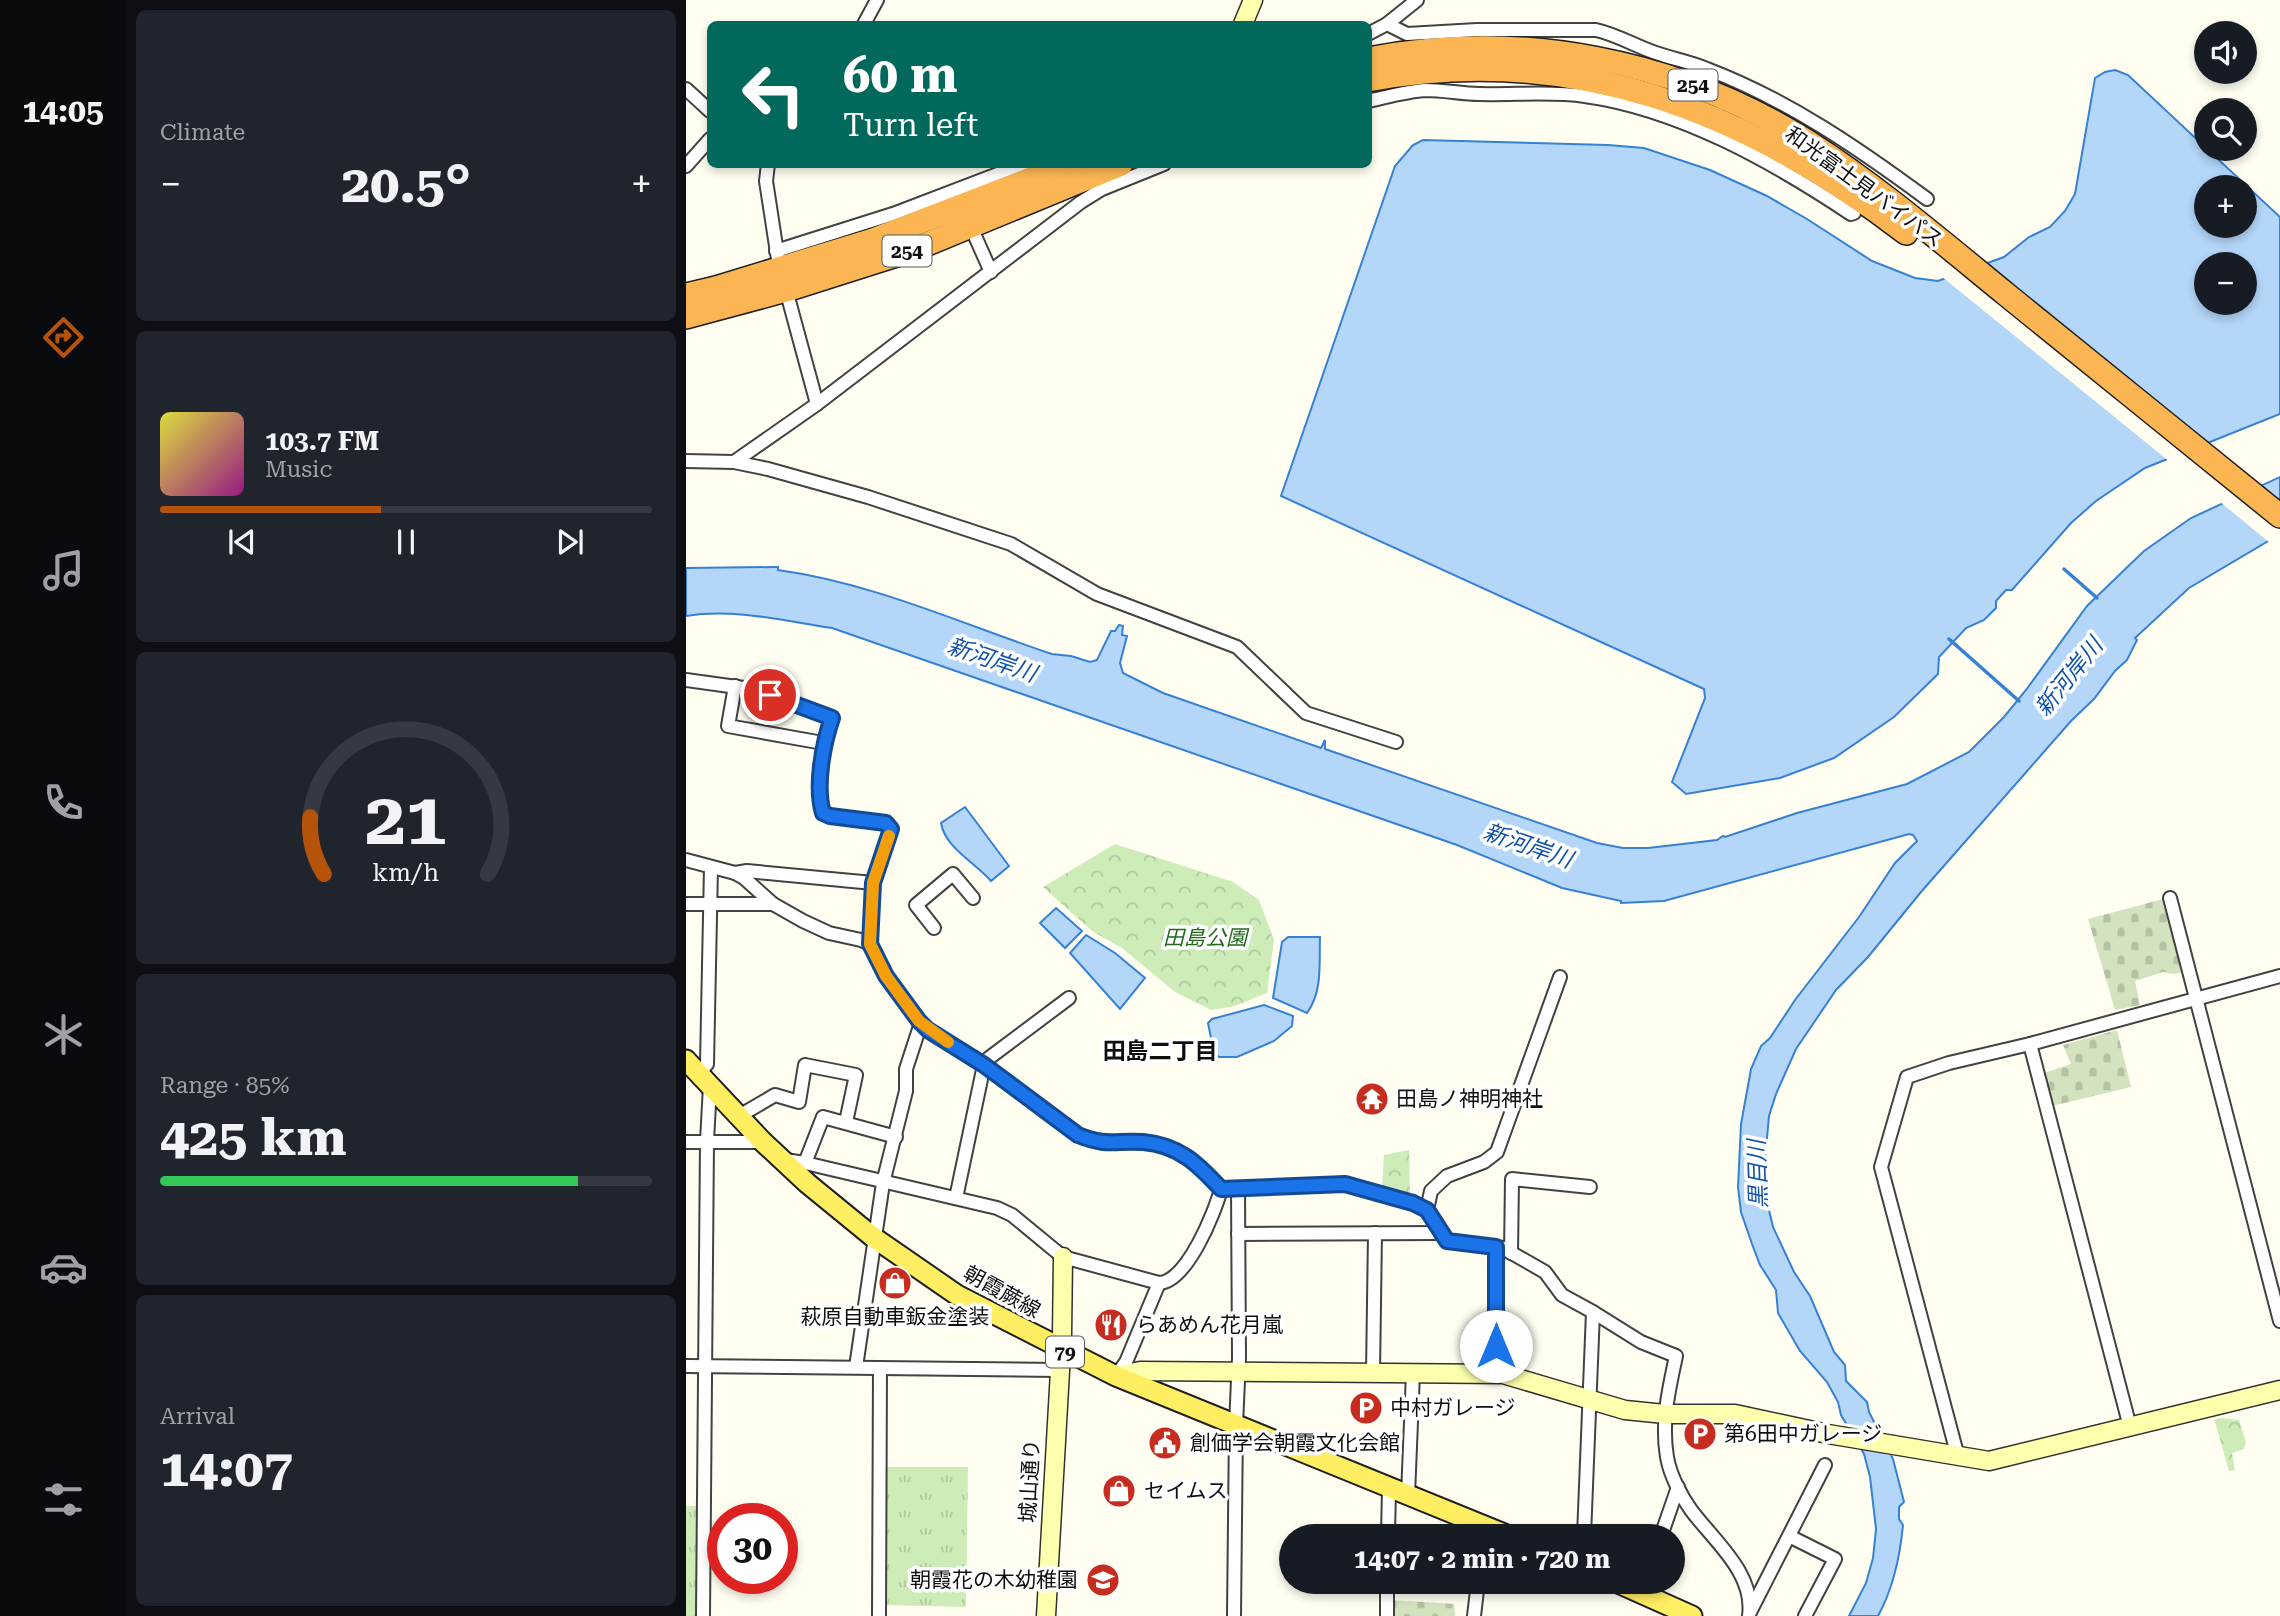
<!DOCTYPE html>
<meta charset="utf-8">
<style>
body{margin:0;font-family:"Roboto Serif","Noto Sans JP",serif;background:#20242c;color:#f1f3f6;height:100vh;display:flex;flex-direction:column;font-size:26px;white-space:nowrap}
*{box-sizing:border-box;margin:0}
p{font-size:23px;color:#9ea1a6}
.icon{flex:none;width:38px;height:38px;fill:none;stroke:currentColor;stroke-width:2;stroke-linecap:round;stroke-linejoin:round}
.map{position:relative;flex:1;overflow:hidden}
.side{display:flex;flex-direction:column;gap:10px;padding:10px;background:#0d0f14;width:560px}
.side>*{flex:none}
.banner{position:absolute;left:21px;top:21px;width:665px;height:147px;border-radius:10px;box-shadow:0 4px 10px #0003;background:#00695c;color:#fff;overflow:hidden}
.controls{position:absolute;left:1508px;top:21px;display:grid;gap:14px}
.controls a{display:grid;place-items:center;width:63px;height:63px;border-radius:50%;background:#171b24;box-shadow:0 4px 10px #0003;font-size:35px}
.speed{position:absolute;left:21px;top:1503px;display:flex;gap:14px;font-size:35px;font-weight:700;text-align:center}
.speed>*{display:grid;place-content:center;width:91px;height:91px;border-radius:50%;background:#171b24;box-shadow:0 4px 10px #0003;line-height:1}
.speed .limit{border:10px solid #d22;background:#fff;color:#111}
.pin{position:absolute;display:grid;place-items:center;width:60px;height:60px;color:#fff;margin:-30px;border:4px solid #fff;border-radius:50%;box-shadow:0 2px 7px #0007}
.me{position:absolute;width:77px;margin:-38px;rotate:0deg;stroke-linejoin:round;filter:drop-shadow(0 0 5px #0008)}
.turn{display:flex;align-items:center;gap:24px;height:147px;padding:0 21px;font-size:32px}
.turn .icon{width:91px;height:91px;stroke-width:2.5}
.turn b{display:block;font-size:49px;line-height:60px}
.big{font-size:52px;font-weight:700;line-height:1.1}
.side .card{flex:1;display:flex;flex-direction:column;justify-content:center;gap:10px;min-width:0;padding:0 24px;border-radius:10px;background:#20242c}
.side .dial{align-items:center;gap:0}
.dial svg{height:182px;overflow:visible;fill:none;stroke:#363941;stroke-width:7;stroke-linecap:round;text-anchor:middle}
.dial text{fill:#f1f3f6;stroke:none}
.song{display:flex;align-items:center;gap:21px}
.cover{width:84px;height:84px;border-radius:10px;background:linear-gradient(135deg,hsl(60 70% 55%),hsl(310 70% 35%))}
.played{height:7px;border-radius:4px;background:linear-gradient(90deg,#b45309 45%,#363941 45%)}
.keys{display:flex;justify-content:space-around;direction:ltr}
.heat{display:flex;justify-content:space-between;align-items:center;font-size:38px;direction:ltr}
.charge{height:10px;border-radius:5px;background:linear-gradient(90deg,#34c759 85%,#363941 0)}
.trip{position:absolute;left:593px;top:1524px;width:406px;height:70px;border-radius:35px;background:#171b24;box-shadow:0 4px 10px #0003;font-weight:700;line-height:70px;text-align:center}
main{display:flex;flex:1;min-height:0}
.tab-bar{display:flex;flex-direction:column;width:126px;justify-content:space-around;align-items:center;background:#090b0e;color:#9ea1a6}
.tab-bar .icon{width:49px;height:49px}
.tab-bar .on{color:#b45309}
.tab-bar b{font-size:32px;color:#f1f3f6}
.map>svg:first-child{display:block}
.grass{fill:url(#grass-tufts)}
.cemetery{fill:url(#cemetery-stones)}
.park{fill:url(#park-crowns)}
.water{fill:#b3d6f9;stroke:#3681d4;stroke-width:2;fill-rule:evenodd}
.pier{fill:#fffef1}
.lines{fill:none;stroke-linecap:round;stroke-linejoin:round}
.stream{stroke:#3681d4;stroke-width:3.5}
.street-casing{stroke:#424242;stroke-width:16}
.secondary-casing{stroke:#313131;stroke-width:21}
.primary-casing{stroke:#202020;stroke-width:23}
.highway-casing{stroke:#202020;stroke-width:26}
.street{stroke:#fff;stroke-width:12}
.secondary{stroke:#feffac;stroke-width:18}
.primary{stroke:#ffed62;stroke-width:19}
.highway{stroke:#fbb653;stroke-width:23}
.route-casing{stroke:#114b97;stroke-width:18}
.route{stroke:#1a73e8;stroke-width:12}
.slow{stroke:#f59e0b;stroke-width:12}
.labels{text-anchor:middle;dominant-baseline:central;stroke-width:7;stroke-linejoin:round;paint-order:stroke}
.shield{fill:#fff;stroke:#575757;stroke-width:2}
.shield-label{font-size:19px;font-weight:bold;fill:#0f0f0f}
.street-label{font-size:21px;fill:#0f0f0f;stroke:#fff}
.park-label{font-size:21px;font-style:italic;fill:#216b1b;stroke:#fff}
.poi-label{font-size:21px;fill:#0f0f0f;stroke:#fff;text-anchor:start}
.water-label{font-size:23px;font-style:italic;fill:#1153a9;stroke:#fff}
.neighbourhood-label{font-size:23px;font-weight:bold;fill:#0f0f0f;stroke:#fff}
</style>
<main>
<nav class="tab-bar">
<b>14:05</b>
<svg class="icon on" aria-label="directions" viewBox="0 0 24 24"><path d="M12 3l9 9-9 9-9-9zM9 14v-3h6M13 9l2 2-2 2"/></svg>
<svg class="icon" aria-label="music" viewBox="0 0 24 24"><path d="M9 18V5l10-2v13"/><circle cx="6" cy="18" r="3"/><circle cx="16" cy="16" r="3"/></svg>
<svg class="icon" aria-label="phone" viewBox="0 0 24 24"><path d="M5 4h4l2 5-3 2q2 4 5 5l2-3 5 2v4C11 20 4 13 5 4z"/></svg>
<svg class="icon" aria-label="climate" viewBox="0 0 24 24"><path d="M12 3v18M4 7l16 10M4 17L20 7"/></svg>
<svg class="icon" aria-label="car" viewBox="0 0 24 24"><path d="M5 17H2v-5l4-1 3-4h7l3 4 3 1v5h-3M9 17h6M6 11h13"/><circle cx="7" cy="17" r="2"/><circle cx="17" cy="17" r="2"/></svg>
<svg class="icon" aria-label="filters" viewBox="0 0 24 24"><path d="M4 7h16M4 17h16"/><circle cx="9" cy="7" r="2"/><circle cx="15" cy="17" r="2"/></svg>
</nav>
<section class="side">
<div class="card"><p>Climate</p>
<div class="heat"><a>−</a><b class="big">20.5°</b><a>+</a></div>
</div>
<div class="card">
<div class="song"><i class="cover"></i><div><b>103.7 FM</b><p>Music</p></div></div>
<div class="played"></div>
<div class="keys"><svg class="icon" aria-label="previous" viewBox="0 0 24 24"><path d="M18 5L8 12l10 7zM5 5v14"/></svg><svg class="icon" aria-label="pause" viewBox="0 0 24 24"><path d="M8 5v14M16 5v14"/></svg><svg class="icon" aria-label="next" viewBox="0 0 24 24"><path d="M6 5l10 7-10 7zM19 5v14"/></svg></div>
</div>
<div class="card dial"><svg viewBox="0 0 100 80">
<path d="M14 69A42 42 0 1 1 86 69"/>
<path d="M14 69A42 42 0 0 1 8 44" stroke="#b45309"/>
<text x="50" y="56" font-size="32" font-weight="700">21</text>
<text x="50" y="72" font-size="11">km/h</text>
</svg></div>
<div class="card"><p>Range · 85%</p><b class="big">425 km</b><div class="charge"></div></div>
<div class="card"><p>Arrival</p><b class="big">14:07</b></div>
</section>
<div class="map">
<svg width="1594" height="1616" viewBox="0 0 1594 1616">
<defs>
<pattern id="grass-tufts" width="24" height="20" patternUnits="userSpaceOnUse" patternTransform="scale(1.75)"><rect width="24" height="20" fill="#cdecb8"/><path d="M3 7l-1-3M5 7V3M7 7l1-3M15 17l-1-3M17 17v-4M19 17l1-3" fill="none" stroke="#afc99d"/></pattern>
<pattern id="cemetery-stones" width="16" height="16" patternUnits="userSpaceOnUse" patternTransform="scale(1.75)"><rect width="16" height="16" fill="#d3e3c0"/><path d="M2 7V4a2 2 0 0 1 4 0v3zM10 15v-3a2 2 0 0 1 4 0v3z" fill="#b4c2a4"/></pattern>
<pattern id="park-crowns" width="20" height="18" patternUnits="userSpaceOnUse" patternTransform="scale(1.75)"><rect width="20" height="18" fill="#cdecb8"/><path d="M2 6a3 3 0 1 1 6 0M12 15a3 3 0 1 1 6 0" fill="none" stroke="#afc99d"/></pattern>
</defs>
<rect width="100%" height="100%" fill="#fffef1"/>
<g class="grass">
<path d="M198 1467H282L280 1607 196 1605Z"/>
<path d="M0 1506H14L12 1616H0Z"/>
</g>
<g class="cemetery">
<path d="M1481 898 1497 972 1488 974 1477 972 1449 981 1454 1005 1429 1010 1402 919Z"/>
<path d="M1431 1030 1445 1087 1366 1106 1358 1073 1385 1064 1377 1045Z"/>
<path d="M705 1600 768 1604 769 1616H705Z"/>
</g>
<g class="park">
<path d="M429 844 547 882 573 900 588 940 581 993 549 1006 525 1010 489 992 436 948 406 931 357 887Z"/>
<path d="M723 1150 724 1195 696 1188 698 1155Z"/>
<path d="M1536 1418 1553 1420 1560 1442 1558 1449 1546 1453 1549 1470 1543 1471 1529 1422V1419Z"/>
</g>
<g class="water">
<path d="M1429 70 1442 75 1594 217V414L1459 468 1410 501 1385 523 1326 590H1320L1310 601V608L1298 620 1280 628 1253 657 1252 674 1208 717 1148 758 1094 778 1000 794 986 782 1019 698 1018 689 595 496 709 166 727 145 737 140 922 145 958 148 1024 170 1081 196 1121 219 1186 261 1229 278 1252 281 1318 257 1343 237 1364 227 1379 211 1389 194 1409 78 1419 72ZM1521 187H1559V226H1521ZM1521 264H1559V303H1521Z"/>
<path d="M1594 477V534L1503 588 1449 638 1451 640 1441 660 1429 671 1408 699 1385 721 1235 892 1182 957 1150 990 1110 1049 1090 1094 1083 1116 1079 1160 1082 1206 1087 1227 1108 1272 1124 1296 1148 1352 1159 1365 1160 1381 1181 1402 1183 1412 1207 1459 1218 1502 1213 1507V1519L1217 1525C1214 1557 1208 1587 1192 1616H1163L1180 1583 1187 1558 1190 1529 1184 1477 1178 1454 1155 1415 1152 1402 1141 1382 1114 1351 1092 1313 1090 1290 1074 1265 1066 1244 1055 1212 1052 1187 1055 1124 1065 1069 1075 1046 1084 1038 1109 1000 1173 917 1209 863 1231 841 1227 835 1223 834 978 901 935 903V901L876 888 771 845 146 628C99 621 47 608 0 616V568L88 567H92V570C187 583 276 624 366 654L385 656 404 662 411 660 425 631H429L433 625 437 626 436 635 441 636 434 663 437 673 477 693 635 748 639 740V749L911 843 937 848H962L1031 840 1037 836 1039 837 1111 813 1221 784 1283 752 1318 717 1340 690 1401 606 1458 551 1505 518Z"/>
<path d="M279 807 323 866 305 881C290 863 259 848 255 823Z"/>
<path d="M370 908 396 931 379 948 354 923Z"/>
<path d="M400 935 429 953 459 978 434 1009 384 953Z"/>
<path d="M602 937H634C633 963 637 991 621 1013L587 998 596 942Z"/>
<path d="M578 1005 607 1016 606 1026 588 1041 551 1057H533L528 1053 522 1023 526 1019Z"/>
</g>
<g class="pier">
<path d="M1298 261 1526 445 1484 462 1255 276Z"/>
<path d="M1573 483 1594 500V538L1584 543 1533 501Z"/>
<path d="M1158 1423 1197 1430 1209 1456 1170 1448Z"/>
</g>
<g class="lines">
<g class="stream">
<path d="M1378 569 1411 598"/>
<path d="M1263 639 1333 701"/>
</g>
<defs>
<g id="street">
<path d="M178 24 191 0"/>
<path d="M701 24 721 34 791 30H910C932 35 949 46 970 53 987 59 1005 62 1021 69 1102 100 1172 148 1241 199"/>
<path d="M682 34 701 24 731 0"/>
<path d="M0 89 24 111"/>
<path d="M682 101C701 97 721 91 740 90 758 90 776 94 793 94 828 95 865 91 899 96 993 109 1087 162 1165 214L1168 213"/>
<path d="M82 164 80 181 92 259"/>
<path d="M0 166 24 139"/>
<path d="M285 227 305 272"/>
<path d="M90 251 207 214 338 164"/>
<path d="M99 286 131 404"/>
<path d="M0 461 48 462 82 469 182 497 325 544 411 594 551 647 620 713 710 742"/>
<path d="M48 462 131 404 395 202 416 189 478 164"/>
<path d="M0 680 65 689 146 718C137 744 128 786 137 813L144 816 200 823 205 829 187 883 184 944"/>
<path d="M49 686 42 726 137 743"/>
<path d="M0 860 49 873 58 878 87 904 117 921 143 933 175 940 184 944 200 976 233 1021 242 1030 298 1065 392 1135C422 1147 428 1140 457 1142 494 1145 512 1164 535 1189L658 1184 728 1203 741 1210 761 1241 817 1248 859 1272 876 1295 907 1312 898 1536"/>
<path d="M49 873 61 871 187 883"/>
<path d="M1484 898 1594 1321"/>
<path d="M0 904H87"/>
<path d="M248 928 230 905 267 874 287 898"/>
<path d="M1344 1044 1444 1427"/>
<path d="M13 1074 21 1064 25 867"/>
<path d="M55 1118 60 1112 89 1095 113 1102 119 1065 170 1075 160 1122"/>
<path d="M0 1142H77"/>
<path d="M99 1160 119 1163 311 1208 326 1215 377 1257 473 1283C501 1282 529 1212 535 1189"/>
<path d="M119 1163 137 1117 210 1137"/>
<path d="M270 1198 298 1065 303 1058 383 998"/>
<path d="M741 1210 745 1191 761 1176 798 1162 811 1152 874 977"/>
<path d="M552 1234 755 1233"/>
<path d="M825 1253 826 1179 904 1187"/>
<path d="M907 1312 955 1342 990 1356C983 1389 975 1422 981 1457 984 1475 995 1496 1005 1510 1028 1541 1069 1573 1063 1616"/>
<path d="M0 1366 373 1370"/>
<path d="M170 1367 197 1183 220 1091V1069L235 1023"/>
<path d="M687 1373 689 1233"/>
<path d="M808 1373 810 1346V1247"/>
<path d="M430 1376 440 1362 473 1283"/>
<path d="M1272 1457 1195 1167 1221 1077 1263 1063 1344 1044 1594 976"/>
<path d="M722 1495 727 1373"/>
<path d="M702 1536 703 1488"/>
<path d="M975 1536 992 1487"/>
<path d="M1103 1536 1149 1559 1119 1616"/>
<path d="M1064 1612 1139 1465"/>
<path d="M17 1616 21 1141 24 1086"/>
<path d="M193 1616 194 1369"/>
<path d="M548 1616 550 1425 553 1358 552 1189"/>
<path d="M701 1616V1582"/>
<path d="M788 1616 792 1582"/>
</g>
<g id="secondary">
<path d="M557 24 567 0"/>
<path d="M430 1376 454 1371 817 1374 939 1410 979 1414H1049L1142 1434 1303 1461 1594 1390"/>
<path d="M360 1616 376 1336 377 1257"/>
</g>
<g id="primary">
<path d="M0 1060 77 1142 121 1183 187 1237 271 1295 430 1376 823 1536"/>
<path d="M930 1582 1006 1616"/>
</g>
<g id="highway">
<path d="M682 59C835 29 991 60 1122 142 1192 187 1256 242 1321 295 1412 369 1503 442 1594 516"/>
<path d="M682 80C885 41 1061 111 1220 233"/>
<path d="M0 295 30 288 187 240 384 164"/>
<path d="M0 317 100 290 229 249 435 164"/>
</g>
</defs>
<use href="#street" class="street-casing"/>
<use href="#secondary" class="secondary-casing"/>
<use href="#primary" class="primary-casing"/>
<use href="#highway" class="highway-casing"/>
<use href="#street" class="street"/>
<use href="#secondary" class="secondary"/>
<use href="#primary" class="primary"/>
<use href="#highway" class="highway"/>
</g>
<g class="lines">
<defs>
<path id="route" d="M84 695 146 718C137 744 129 786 137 813L144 816 200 823 205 829 187 883 184 944 200 976 233 1021 242 1030 298 1065 392 1135C422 1147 428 1140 457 1142 493 1145 512 1164 535 1189L659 1184 727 1203 741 1210 761 1241 810 1247V1346"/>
</defs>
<use href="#route" class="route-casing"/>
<use href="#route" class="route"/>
<path class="slow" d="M203 836 187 883 184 944 200 976 233 1021 262 1042"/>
</g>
<defs>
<symbol id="temple-disc" viewBox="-11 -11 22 22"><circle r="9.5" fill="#c72d1f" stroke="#fff"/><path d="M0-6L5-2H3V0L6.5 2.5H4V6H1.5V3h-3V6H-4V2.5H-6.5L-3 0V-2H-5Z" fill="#fff"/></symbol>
<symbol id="shop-disc" viewBox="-11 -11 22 22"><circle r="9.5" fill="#c72d1f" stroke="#fff"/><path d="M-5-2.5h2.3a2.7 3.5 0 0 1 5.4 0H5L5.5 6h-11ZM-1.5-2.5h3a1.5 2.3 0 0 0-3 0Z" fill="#fff"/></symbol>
<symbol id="restaurant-disc" viewBox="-11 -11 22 22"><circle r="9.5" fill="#c72d1f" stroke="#fff"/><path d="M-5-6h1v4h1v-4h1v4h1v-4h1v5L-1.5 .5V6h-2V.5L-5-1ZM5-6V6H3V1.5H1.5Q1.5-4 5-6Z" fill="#fff"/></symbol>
<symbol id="parking-disc" viewBox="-11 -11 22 22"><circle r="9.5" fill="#c72d1f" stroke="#fff"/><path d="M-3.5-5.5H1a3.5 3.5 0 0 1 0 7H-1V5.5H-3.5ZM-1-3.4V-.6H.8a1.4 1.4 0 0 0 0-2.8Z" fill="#fff"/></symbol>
<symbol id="civic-disc" viewBox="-11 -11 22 22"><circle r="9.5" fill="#c72d1f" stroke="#fff"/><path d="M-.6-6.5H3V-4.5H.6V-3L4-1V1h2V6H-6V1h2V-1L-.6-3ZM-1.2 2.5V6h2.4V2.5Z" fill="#fff"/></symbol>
<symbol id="school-disc" viewBox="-11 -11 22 22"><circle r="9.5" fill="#c72d1f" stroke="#fff"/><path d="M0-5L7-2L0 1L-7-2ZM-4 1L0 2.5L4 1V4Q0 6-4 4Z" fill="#fff"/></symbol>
</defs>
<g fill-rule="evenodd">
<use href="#temple-disc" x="667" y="1080" width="38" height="38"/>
<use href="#shop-disc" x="190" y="1264" width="38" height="38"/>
<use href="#restaurant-disc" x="406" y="1306" width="38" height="38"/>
<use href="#parking-disc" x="661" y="1389" width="38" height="38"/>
<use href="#parking-disc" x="995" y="1415" width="38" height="38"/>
<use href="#civic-disc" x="460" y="1424" width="38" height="38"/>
<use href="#shop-disc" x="414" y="1472" width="38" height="38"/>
<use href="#school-disc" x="398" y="1561" width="38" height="38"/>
</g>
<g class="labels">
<g class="shield">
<rect x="982.5" y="69.5" width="49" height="31" rx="5"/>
<rect x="196.5" y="235.5" width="49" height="31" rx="5"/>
<rect x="360" y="1336.5" width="38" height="31" rx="5"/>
</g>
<g class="shield-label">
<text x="1007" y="85">254</text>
<text x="221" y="251">254</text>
<text x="379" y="1352">79</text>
</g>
<g class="street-label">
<text transform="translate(1178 187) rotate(36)">和光富士見バイパス</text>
<text transform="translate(316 1292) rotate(29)">朝霞蕨線</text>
<text transform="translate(344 1481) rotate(-87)">城山通り</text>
</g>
<g class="park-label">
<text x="519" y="938">田島公園</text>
</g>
<g class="poi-label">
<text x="710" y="1099">田島ノ神明神社</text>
<text x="209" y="1317" text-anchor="middle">萩原自動車鈑金塗装</text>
<text x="450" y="1325">らあめん花月嵐</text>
<text x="704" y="1408">中村ガレージ</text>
<text x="1038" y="1434">第6田中ガレージ</text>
<text x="504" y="1443">創価学会朝霞文化会館</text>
<text x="458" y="1491">セイムス</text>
<text x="392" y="1580" text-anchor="end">朝霞花の木幼稚園</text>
</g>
<g class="water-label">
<text transform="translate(306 660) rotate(19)">新河岸川</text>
<text transform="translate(1383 677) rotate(-51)">新河岸川</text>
<text transform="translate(842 846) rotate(19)">新河岸川</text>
<text transform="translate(1072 1174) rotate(-92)">黒目川</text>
</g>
<g class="neighbourhood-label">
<text x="474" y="1051">田島二丁目</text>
</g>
</g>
</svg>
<div class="controls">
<a><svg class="icon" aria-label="sound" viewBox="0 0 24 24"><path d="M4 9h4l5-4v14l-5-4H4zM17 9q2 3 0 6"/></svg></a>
<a><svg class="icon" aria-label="search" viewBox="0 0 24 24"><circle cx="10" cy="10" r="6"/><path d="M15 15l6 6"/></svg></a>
<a>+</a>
<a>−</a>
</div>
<div class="speed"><div class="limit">30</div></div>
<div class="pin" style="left:84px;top:695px;background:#d93025"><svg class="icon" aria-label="arrive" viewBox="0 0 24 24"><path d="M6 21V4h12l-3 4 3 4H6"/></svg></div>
<svg class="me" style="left:810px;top:1346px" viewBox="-20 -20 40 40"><circle r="19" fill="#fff"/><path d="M0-13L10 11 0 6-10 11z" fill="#1a73e8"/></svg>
<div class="trip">14:07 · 2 min · 720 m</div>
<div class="banner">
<div class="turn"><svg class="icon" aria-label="left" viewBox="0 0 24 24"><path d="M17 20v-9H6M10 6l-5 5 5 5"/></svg><div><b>60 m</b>Turn left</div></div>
</div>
</div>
</main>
